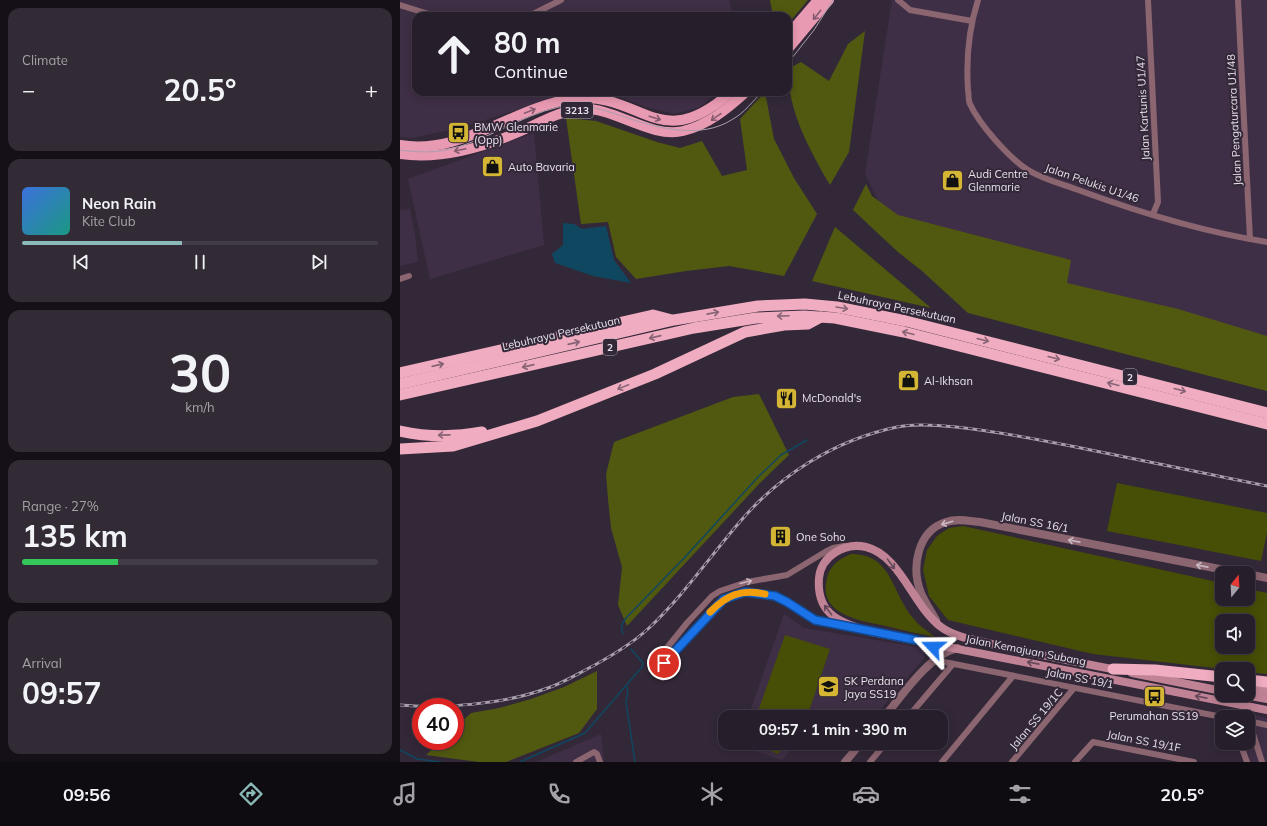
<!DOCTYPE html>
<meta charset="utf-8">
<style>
body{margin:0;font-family:Mulish,sans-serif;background:#322b36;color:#f1f3f6;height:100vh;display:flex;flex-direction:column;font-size:15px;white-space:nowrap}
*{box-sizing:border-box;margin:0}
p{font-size:13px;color:#a4a2a8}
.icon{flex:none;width:22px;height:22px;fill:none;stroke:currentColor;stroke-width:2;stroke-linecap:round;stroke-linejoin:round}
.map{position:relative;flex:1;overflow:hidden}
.side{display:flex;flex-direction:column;gap:8px;padding:8px;background:#151017;width:400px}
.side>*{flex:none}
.hud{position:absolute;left:12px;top:12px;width:380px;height:84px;border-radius:12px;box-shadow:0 2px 10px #0003,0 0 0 1px #423c47;background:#261e2a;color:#f1f3f6;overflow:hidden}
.needle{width:26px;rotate:18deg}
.tools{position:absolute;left:815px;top:566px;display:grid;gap:8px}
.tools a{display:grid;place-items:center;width:40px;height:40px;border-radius:8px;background:#261e2a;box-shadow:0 2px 10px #0003,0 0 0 1px #423c47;font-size:20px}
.speed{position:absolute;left:12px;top:698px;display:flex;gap:8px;font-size:20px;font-weight:700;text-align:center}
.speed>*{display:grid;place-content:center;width:52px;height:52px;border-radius:50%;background:#261e2a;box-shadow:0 2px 10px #0003,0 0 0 1px #423c47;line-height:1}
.speed .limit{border:6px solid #d22;background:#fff;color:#111}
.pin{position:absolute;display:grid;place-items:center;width:34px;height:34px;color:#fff;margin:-17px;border:2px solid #fff;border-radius:50%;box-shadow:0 1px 4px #0007}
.me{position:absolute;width:44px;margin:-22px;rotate:293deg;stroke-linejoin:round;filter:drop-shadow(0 0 3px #0008)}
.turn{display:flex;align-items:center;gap:14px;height:84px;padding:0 16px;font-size:18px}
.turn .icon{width:52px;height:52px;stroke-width:2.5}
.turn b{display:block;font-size:28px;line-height:34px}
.big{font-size:30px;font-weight:700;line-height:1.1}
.side .card{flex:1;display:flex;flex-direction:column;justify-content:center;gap:6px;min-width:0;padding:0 14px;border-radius:12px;background:#322b36}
.side .dial{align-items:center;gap:0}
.dial b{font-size:52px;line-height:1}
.song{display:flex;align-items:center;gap:12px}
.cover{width:48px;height:48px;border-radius:6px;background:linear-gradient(135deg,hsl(220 70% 55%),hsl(170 70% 35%))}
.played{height:4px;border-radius:2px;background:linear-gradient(90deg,#8bbbb9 45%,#423c47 45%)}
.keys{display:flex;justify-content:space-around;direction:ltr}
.heat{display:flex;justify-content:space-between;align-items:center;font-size:22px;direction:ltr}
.charge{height:6px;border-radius:3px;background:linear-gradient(90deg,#34c759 27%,#423c47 0)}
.trip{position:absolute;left:318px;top:710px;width:230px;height:40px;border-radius:12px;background:#261e2a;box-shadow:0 2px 10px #0003,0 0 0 1px #423c47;font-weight:700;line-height:40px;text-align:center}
.dock{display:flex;height:64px;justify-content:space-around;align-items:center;background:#0f0c11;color:#a4a2a8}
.dock .icon{width:28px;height:28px}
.dock .on{color:#8bbbb9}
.dock b{font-size:18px;color:#f1f3f6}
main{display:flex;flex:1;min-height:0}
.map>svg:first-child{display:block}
.built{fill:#3f2f46}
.green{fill:#474e06;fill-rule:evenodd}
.forest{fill:#515910}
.water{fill:#0f4760}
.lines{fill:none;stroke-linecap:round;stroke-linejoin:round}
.stream{stroke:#0f4760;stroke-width:1.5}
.minor{stroke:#8b6570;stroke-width:6}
.tertiary{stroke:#8b6570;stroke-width:8}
.secondary{stroke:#c08396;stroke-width:8}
.primary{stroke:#e99ab3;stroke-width:10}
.trunk{stroke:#f0acc0;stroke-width:11}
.tram{stroke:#a99fac;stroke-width:1}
.rail-casing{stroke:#a99fac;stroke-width:3}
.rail{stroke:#332838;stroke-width:1.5;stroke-dasharray:4.5;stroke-linecap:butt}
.oneway{stroke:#855b6f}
.oneway2{stroke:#886375}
.oneway3{stroke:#c8b6c1}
.oneway4{stroke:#644859}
.route-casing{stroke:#114b97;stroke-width:10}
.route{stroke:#1a73e8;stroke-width:7}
.slow{stroke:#f59e0b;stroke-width:7}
.labels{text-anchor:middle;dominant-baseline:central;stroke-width:4;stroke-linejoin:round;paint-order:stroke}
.shield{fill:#332838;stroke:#b2aab6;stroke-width:1}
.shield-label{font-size:10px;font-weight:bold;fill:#e9e1ec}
.street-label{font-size:11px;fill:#e9e1ec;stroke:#332838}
.poi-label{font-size:11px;fill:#e9e1ec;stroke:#332838;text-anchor:start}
</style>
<main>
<section class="side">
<div class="card"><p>Climate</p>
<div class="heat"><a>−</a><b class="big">20.5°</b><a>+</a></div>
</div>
<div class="card">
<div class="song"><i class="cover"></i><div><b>Neon Rain</b><p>Kite Club</p></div></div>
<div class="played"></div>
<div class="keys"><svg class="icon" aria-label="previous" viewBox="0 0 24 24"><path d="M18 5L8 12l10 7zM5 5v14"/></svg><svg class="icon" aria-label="pause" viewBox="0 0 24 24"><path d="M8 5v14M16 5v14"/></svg><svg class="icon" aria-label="next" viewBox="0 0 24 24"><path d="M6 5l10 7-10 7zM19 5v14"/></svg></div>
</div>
<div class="card dial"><b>30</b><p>km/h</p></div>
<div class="card"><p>Range · 27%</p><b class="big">135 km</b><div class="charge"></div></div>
<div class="card"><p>Arrival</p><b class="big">09:57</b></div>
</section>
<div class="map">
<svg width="867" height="762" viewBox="0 0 867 762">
<rect width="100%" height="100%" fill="#332838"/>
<g class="built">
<path d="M0 0H329L333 16H16V92H173L60 128 12 138 0 137Z"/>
<path d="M492 0H867V372L483 210 465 174Z"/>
<path d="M194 92H318L300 107 275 114 246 107 216 96Z"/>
<path d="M134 133 144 245 30 279 8 179Z"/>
<path d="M10 209 15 234 18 262 0 266V210Z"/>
<path d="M384 614 404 628 523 648 525 657 474 717H348Z"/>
<path d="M831 710 867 718V762H846L841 743H848V717H833Z"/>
<path d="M201 734 204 762H136Z"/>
<path d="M339 743H397L382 760 338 745Z"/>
</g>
<g class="green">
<path d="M717 483 867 513V533L861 561 707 531Z"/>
<path d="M563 526 822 583V599H848V589L867 593V674L848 672V669H823L693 654 548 620 529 596 523 570 527 550 537 536 549 528ZM822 621H848V647H822Z"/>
<path d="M451 554C493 554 491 593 514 619 519 626 528 631 535 637 519 634 502 630 486 626 463 621 421 616 426 583 428 567 437 560 451 554Z"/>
<path d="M385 635 430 649 407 717H356Z"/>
<path d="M351 743H387L378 754Z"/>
</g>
<g class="forest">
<path d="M370 0H408L388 24V16H373Z"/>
<path d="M465 31 449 152 430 185C409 149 388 111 388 69L401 62 429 81 448 44Z"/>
<path d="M365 92 374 139 394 178 417 214 384 276 329 266 286 271 236 279 216 257 208 222 181 224 166 118 196 121 257 142 280 148 302 141 322 176 347 170 340 119Z"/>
<path d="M466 184 472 196 498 215 671 260 667 283 778 309 867 336V391L568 313 522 271 498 252 453 210Z"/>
<path d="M435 227 531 308 412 281Z"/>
<path d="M359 394 389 455 359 484 227 626 218 605 222 567 211 528 208 499 206 474 214 442 333 397Z"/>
<path d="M197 671V709L179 733 106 762H79L26 755 41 741H55V728L71 713 99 708 131 699 164 687Z"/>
</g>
<path class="water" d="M163 223 174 224 182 229 206 226 214 260 231 283 193 276 155 263 152 254 163 245Z"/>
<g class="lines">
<g class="stream">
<path d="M223 634C220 627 222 624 226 618L286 556 358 477 381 455 407 440"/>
<path d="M226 686 228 690 226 702 235 762"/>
<path d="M0 750 17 759 41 762"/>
<path d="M120 762 185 733 242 667 243 663 231 649"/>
</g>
<g class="minor">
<path d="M498 0 510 10 572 21"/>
<path d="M578 0C569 28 566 60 568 90 569 94 568 100 570 104 579 124 609 158 628 170 644 180 663 184 681 191 741 213 804 232 867 242"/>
<path d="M748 0 758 202 753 214"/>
<path d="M838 0 850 239"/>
<path d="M0 5 35 16"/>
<path d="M129 16 161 0"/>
<path d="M0 279 9 276"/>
<path d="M444 546 433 548 425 552 387 575 347 582 320 591 312 596 287 623 254 664 258 670 315 607 324 599 334 595 345 592 375 596 387 602 415 620 453 628"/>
<path d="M534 660 822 717"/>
<path d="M258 670 263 678"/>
<path d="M508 717 553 664"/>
<path d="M848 721 867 725"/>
<path d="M849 721 862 762"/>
<path d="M840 743 847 762"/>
<path d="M176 762 194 752 197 754 200 762"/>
<path d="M470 762 486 743"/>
<path d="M542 762 613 676"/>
<path d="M612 762 674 688"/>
<path d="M675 762 693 742 794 762"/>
</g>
<g class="tertiary">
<path d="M848 574 867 578"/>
<path d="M536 620C531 611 525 602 521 593 511 568 517 531 546 522 557 518 569 521 580 522L840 573"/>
<path d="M526 642 533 647 537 657"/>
<path d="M484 717C502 696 529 655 557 648"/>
<path d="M445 762 461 743"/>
</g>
<g class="secondary">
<path d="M717 670C676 662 635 654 595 645 577 640 556 638 541 627 513 606 500 555 466 547 445 542 421 556 419 578 416 616 442 623 472 632L867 710"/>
<path d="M732 673 822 691"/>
<path d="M848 689 867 691"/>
<path d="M845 695 867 699"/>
</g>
<g class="primary">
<path d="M388 35 418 0"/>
<path d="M388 49 429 0"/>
<path d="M0 145C62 156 114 106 173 99 242 90 258 157 331 92"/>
<path d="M0 154C40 160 84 147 121 131 139 123 160 111 180 109 213 106 250 139 283 131 308 125 327 109 346 92"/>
</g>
<g class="trunk">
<path d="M0 373 253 315 272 320"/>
<path d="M0 384 274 320 358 306 405 304 437 307 506 321 867 413"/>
<path d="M0 395 294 328 356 318 404 316 435 318 504 332 867 424"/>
<path d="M0 431C27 437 55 437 82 432"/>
<path d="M0 449 53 446 137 421 255 374 345 332 384 325 408 324 421 317"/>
<path d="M713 669 755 670 822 677"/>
<path d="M848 680 867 682"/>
</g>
<g class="tram">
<path d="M388 63 414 30 433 0"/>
<path d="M0 150C13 152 33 153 46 150 85 142 119 116 159 107 178 102 201 109 219 115 253 127 300 141 333 119 344 113 353 101 362 92"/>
</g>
<defs>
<path id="rail" d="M0 705C43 709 104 704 145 689 162 684 177 674 193 666 213 655 233 643 249 628 282 597 309 558 338 524 379 475 435 440 497 427 515 423 537 425 556 427 596 431 636 439 676 447 740 460 803 473 867 486"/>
</defs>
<use href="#rail" class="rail-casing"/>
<use href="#rail" class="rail"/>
</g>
<defs><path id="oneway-shaft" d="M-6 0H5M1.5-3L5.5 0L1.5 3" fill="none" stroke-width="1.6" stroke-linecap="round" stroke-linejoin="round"/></defs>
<g class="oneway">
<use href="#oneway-shaft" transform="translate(417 15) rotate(129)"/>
<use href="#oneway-shaft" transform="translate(130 111) rotate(-22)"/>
<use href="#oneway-shaft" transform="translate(316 117) rotate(145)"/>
<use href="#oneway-shaft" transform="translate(255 118) rotate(18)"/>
<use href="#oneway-shaft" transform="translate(60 150) rotate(168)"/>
</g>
<g class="oneway2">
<use href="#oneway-shaft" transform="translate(442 308) rotate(9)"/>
<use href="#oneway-shaft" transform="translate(313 313) rotate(-11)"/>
<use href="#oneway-shaft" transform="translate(383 316) rotate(178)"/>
<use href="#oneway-shaft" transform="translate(508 333) rotate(-166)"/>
<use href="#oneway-shaft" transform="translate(255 337) rotate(167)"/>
<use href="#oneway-shaft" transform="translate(583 340) rotate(14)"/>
<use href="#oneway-shaft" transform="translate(174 343) rotate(-13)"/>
<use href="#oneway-shaft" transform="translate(654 358) rotate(14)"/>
<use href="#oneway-shaft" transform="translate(38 365) rotate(-13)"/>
<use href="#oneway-shaft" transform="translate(128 366) rotate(167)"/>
<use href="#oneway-shaft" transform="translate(713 384) rotate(-166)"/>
<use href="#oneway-shaft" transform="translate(223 387) rotate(158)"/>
<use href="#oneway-shaft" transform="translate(780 390) rotate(15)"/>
<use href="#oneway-shaft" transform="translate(44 435) rotate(179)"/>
</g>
<g class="oneway3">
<use href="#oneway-shaft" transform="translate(547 523) rotate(164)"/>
<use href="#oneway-shaft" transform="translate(674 541) rotate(-169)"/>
<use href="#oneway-shaft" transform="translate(802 566) rotate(-169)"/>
<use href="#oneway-shaft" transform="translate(346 582) rotate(-14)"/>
</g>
<g class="oneway4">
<use href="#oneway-shaft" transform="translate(491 564) rotate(54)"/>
<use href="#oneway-shaft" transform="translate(428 610) rotate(-127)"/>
<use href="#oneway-shaft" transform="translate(633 663) rotate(-169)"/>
<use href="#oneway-shaft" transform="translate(801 697) rotate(-169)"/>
</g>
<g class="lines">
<defs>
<path id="route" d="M264 663 324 599 345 592 375 596 387 602 415 620 526 642 533 647"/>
</defs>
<use href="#route" class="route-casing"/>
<use href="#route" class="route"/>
<path class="slow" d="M310 612C327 595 340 589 365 594"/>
</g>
<defs>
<symbol id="bus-square" viewBox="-11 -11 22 22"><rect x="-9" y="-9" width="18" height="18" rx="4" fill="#d5b534" stroke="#332838"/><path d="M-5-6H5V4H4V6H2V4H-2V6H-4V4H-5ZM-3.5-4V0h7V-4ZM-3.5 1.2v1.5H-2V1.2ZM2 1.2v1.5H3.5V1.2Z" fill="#111"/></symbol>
<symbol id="shop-square" viewBox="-11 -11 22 22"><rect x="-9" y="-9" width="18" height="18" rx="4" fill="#d5b534" stroke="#332838"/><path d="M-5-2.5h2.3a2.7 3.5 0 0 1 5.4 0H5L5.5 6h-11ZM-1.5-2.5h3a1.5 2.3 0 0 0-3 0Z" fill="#111"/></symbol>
<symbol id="restaurant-square" viewBox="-11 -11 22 22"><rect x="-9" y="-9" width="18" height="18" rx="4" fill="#d5b534" stroke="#332838"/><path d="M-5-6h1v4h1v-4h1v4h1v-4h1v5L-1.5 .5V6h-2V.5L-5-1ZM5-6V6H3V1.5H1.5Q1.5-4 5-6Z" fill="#111"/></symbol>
<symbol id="building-square" viewBox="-11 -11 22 22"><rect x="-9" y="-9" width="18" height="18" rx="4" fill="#d5b534" stroke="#332838"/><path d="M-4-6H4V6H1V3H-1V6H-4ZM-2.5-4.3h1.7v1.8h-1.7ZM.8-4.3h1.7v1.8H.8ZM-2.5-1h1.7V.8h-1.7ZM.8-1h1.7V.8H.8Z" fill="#111"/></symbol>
<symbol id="school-square" viewBox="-11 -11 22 22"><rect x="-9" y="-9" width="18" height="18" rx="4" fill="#d5b534" stroke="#332838"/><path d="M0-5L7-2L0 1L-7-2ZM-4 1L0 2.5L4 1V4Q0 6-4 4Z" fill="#111"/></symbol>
</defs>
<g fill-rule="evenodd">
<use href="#bus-square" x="46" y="120" width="25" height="25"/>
<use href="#shop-square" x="80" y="154" width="25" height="25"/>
<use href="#shop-square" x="540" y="168" width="25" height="25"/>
<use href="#shop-square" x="496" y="368" width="25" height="25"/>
<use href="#restaurant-square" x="374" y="386" width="25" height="25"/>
<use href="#building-square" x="368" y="524" width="25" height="25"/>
<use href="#school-square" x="416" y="674" width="25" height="25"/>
<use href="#bus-square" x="742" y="684" width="25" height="25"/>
</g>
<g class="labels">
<g class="shield">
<rect x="161" y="102" width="32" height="16" rx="3"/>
<rect x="203" y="339" width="14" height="16" rx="3"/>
<rect x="723" y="369" width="14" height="16" rx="3"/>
</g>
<g class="shield-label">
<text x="177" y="110">3213</text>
<text x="210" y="347">2</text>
<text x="730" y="377">2</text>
</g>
<g class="street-label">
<text transform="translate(743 108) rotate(-93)">Jalan Kartunis U1/47</text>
<text transform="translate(834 120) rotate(-93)">Jalan Pengaturcara U1/48</text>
<text transform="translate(692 183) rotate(19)">Jalan Pelukis U1/46</text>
<text transform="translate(497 307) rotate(12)">Lebuhraya Persekutuan</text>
<text transform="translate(161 333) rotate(-13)">Lebuhraya Persekutuan</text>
<text transform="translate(635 522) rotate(11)">Jalan SS 16/1</text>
<text transform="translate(626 650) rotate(11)">Jalan Kemajuan Subang</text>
<text transform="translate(680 678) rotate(11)">Jalan SS 19/1</text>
<text transform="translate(636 719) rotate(-50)">Jalan SS 19/1C</text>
<text transform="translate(744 741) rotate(11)">Jalan SS 19/1F</text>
</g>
<g class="poi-label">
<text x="74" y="127">BMW Glenmarie<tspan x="74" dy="13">(Opp)</tspan></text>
<text x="108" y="167">Auto Bavaria</text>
<text x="568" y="174">Audi Centre<tspan x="568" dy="13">Glenmarie</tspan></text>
<text x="524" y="381">Al-Ikhsan</text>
<text x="402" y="398">McDonald's</text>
<text x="396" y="537">One Soho</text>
<text x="444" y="681">SK Perdana<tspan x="444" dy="13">Jaya SS19</tspan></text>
<text x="754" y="716" text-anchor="middle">Perumahan SS19</text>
</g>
</g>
</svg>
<div class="tools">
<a><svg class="needle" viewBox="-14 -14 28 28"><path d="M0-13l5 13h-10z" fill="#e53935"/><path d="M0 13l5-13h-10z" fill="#a4a2a8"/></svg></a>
<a><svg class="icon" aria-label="sound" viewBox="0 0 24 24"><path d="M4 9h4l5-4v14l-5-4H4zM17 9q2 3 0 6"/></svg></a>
<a><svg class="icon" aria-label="search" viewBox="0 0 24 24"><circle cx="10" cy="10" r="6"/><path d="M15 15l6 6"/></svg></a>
<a><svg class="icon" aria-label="layers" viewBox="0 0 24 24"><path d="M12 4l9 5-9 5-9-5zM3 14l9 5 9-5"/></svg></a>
</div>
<div class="speed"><div class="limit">40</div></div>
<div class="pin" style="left:264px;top:663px;background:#d93025"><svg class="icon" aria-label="arrive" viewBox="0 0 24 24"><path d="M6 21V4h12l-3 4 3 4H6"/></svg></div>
<svg class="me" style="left:533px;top:647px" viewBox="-20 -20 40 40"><path d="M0-17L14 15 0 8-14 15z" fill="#1a73e8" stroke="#fff" stroke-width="4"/></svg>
<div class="trip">09:57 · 1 min · 390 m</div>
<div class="hud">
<div class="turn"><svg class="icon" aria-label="ahead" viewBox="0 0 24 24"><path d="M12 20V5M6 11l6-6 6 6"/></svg><div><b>80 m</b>Continue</div></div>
</div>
</div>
</main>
<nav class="dock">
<b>09:56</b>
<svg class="icon on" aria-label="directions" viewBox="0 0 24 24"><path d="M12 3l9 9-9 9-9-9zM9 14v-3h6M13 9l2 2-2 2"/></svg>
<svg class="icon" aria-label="music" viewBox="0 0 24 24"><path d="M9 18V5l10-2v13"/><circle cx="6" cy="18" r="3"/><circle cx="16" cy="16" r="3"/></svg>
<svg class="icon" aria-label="phone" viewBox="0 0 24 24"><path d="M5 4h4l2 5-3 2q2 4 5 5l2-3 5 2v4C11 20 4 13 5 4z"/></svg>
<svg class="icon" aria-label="climate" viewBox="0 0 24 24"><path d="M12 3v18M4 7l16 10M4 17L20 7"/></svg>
<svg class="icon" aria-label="car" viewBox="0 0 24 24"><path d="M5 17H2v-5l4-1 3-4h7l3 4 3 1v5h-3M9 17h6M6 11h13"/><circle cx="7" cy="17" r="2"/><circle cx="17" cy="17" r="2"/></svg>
<svg class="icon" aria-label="filters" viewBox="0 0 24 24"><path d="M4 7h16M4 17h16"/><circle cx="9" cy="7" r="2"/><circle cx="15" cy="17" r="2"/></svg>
<b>20.5°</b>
</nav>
